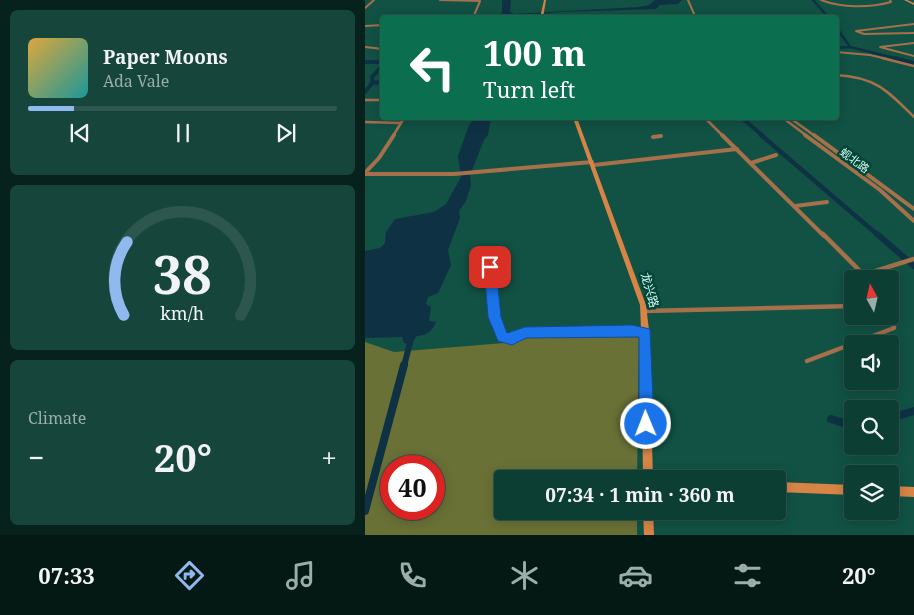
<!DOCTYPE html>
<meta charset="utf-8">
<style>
body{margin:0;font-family:"Noto Serif","Noto Sans SC",serif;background:#16453b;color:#f1f3f6;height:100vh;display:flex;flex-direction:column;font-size:19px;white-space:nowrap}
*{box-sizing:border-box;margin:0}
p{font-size:16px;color:#9aaeac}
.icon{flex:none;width:28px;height:28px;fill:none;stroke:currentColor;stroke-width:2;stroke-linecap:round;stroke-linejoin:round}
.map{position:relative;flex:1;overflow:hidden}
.details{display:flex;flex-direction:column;gap:10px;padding:10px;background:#07221c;width:365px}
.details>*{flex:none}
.banner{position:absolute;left:15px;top:15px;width:459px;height:105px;border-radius:5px;box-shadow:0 2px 12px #0003,0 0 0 1px #2d574e;background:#0b6e4f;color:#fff;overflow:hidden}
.needle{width:32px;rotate:352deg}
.controls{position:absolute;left:479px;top:270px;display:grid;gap:10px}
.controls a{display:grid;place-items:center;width:55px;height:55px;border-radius:5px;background:#0d3e33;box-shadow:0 2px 12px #0003,0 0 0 1px #2d574e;font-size:25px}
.speed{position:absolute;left:15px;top:455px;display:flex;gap:10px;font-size:25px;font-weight:700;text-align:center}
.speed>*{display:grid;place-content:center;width:65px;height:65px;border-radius:50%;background:#0d3e33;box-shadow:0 2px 12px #0003,0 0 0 1px #2d574e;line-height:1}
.speed .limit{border:8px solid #d22;background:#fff;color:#111}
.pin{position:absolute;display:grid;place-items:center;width:42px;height:42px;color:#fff;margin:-21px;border-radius:10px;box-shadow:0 2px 8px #0006}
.me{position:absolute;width:55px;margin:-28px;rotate:359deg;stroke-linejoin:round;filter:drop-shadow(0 0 4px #0008)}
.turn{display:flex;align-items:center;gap:18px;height:105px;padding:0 20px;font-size:22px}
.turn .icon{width:65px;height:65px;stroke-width:2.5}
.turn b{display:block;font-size:35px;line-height:42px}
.big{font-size:38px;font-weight:700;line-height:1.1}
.details .card{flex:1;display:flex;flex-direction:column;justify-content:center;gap:8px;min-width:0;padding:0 18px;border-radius:8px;background:#16453b}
.details .dial{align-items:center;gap:0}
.dial svg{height:130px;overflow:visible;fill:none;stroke:#2d574e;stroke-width:7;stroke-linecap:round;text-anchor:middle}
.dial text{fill:#f1f3f6;stroke:none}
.song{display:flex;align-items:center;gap:15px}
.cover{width:60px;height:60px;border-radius:8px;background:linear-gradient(135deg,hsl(40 70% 55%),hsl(180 70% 35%))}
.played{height:5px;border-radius:2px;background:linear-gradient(90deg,#90b9f0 15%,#2d574e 15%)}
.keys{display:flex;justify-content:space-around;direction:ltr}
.heat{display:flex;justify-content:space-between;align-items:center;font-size:28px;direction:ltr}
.trip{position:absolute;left:129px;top:470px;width:292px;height:50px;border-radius:5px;background:#0d3e33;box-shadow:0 2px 12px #0003,0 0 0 1px #2d574e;font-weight:700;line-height:50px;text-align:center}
.dock{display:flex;height:80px;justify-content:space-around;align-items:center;background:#051914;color:#9aaeac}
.dock .icon{width:35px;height:35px}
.dock .active{color:#90b9f0}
.dock b{font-size:22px;color:#f1f3f6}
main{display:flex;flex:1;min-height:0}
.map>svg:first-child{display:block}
.green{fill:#6a7136;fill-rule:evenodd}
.water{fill:#0e3244}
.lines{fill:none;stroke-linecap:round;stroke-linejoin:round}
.canal-far4{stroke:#0e3244;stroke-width:2.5}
.canal-far3{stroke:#0e3244;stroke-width:4}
.canal-far2{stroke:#0e3244;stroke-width:4.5}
.canal-far1{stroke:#0e3244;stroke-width:6}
.canal{stroke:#0e3244;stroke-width:8}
.street-far3{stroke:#a6704b;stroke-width:2}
.street-far2{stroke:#a6704b;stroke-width:2.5}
.street-far1{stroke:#a6704b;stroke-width:4}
.street{stroke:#a6704b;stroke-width:4.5}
.secondary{fill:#d98447;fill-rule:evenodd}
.route{fill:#1a73e8;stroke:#114b97}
.labels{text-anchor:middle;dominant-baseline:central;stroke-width:5;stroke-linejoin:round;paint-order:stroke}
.far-street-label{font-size:11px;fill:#d4faee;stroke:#00473a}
.street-label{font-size:12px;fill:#d4faee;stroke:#00473a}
</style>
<main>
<section class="details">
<div class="card">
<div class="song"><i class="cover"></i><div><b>Paper Moons</b><p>Ada Vale</p></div></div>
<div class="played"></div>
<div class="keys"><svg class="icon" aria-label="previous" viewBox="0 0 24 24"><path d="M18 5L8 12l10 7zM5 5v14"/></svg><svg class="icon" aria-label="pause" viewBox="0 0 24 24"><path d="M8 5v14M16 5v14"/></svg><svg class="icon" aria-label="next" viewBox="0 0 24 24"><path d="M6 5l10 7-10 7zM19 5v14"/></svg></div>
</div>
<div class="card dial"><svg viewBox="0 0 100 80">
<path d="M14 69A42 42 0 1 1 86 69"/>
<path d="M14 69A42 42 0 0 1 16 24" stroke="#90b9f0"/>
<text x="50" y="56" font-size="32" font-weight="700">38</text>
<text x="50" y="72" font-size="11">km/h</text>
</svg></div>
<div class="card"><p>Climate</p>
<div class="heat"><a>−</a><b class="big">20°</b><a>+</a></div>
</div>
</section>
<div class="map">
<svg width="549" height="535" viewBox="0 0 549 535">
<rect width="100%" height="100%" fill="#115244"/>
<path class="green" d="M258 331 274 333 272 479H138V511H272V535H0V342L29 352 152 342 157 333ZM26 466H69V509H26Z"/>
<g class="water">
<path d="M137 0H146L145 12 149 14 274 7 284 5 290 0H317L313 4 295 5 291 9 196 12 133 18 137 13Z"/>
<path d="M110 118H126L123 135 119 140 105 175 106 185 101 201 94 211 95 218 83 250 86 265 73 293 63 297 61 304 66 307 64 321 71 322C67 331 63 335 52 336L45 345 39 343 37 337 0 338V251L15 248 20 243 21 232 30 219 69 212 81 204 96 177 93 156 104 125Z"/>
</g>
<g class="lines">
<g class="canal-far4">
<path d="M448 0 464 18"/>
<path d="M471 27 485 47"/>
<path d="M471 48 485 47 534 59"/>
</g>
<g class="canal-far3">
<path d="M529 58 549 63"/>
<path d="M0 62H18"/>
<path d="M7 83 18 82"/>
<path d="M0 92 8 82 7 77 18 65"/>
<path d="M377 118 398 136"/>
</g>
<path class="canal-far2" d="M396 135 514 236"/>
<g class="canal-far1">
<path d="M512 234 549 266"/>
<path d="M39 366 46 339"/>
</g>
<g class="canal">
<path d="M525 418 549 411"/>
<path d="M466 419 488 426"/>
<path d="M0 511 39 365"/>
</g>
<g class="street-far3">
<path d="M75 0 115 1 108 18"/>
<path d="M323 0 330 16 325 18"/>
<path d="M456 0C477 8 504 8 526 2L525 0"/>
<path d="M0 8 9 0"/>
<path d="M549 24 491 31 499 34 549 33"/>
<path d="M0 26 18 25"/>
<path d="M549 43 515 47 549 56"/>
<path d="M0 47 18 49"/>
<path d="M471 52 505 55 522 59"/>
</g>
<g class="street-far2">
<path d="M517 58 549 66"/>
<path d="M471 75C510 77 522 90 549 117"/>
<path d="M0 100H18"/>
<path d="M340 118 358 136"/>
<path d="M418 118 442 136"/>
<path d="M425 118 450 136"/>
<path d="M0 122 36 123"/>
<path d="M28 136 39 118"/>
</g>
<g class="street-far1">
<path d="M357 135 459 236"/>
<path d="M440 135 515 190 549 221"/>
<path d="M449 135 549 209"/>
<path d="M288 137 296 136"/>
<path d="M386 163 411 155"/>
<path d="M229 165 372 149"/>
<path d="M0 173 14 158 29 135"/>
<path d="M0 174H89L227 162"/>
<path d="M430 206 462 202"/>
</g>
<g class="street">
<path d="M458 234 496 272 504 273 509 279"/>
<path d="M125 267 129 317 138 338 147 339 160 333 267 330 280 333"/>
<path d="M504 273 549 259"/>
<path d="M279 311 488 306"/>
<path d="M442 361 529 328 528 304 525 298"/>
</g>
<g class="secondary">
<path d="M179 0H181L178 18H175Z"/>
<path d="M539 0H542L549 3V5Z"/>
<path d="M208 118H212L281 305 284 330 288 479H278L276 330 275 305Z"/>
<path d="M412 482 488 485V495L412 492Z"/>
<path d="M525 486 549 487V497L525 496Z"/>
<path d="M278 511H288L289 535H279Z"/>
</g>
</g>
<path class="route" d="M125 263 131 267 136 317 142 333 160 327 267 325 285 329 289 424 287 429 281 431 276 429 274 424V337L161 338 147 345 133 341 123 317 119 267Z"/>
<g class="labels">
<g class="far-street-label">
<text transform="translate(490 160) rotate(37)">蚬北路</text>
</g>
<g class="street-label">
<text transform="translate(285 290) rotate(74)">龙兴路</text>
</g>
</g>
</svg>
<div class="controls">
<a><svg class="needle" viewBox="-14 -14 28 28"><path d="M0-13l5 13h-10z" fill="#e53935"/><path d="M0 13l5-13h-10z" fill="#9aaeac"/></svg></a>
<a><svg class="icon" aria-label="sound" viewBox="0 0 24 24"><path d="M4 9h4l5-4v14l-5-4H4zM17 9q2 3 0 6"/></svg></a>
<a><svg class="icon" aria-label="search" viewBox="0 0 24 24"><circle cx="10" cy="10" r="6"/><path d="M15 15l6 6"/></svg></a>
<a><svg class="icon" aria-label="layers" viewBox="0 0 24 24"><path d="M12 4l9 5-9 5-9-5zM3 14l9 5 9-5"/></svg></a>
</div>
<div class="speed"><div class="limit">40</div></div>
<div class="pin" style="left:125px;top:267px;background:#d93025"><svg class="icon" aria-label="arrive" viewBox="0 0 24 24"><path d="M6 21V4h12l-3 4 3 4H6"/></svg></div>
<svg class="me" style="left:281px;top:424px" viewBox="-20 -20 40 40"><circle r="17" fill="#1a73e8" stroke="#fff" stroke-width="3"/><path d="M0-11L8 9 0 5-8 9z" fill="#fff"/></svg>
<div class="trip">07:34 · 1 min · 360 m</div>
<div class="banner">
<div class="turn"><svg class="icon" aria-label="left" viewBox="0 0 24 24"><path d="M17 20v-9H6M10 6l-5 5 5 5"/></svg><div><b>100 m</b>Turn left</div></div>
</div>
</div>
</main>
<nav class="dock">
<b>07:33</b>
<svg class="icon active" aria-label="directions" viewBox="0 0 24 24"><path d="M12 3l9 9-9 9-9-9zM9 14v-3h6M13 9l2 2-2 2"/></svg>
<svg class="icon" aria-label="music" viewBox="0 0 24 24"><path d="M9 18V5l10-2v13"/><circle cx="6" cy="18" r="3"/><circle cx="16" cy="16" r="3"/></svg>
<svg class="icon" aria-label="phone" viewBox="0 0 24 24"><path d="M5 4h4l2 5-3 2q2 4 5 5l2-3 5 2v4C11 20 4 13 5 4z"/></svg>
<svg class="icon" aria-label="climate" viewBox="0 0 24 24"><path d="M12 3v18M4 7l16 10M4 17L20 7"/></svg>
<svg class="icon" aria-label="car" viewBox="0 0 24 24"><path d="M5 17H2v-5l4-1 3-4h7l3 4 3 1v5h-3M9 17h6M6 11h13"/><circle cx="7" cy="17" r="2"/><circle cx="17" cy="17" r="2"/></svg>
<svg class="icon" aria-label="filters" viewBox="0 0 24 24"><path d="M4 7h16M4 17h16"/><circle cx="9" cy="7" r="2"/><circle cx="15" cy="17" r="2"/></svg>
<b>20°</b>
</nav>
